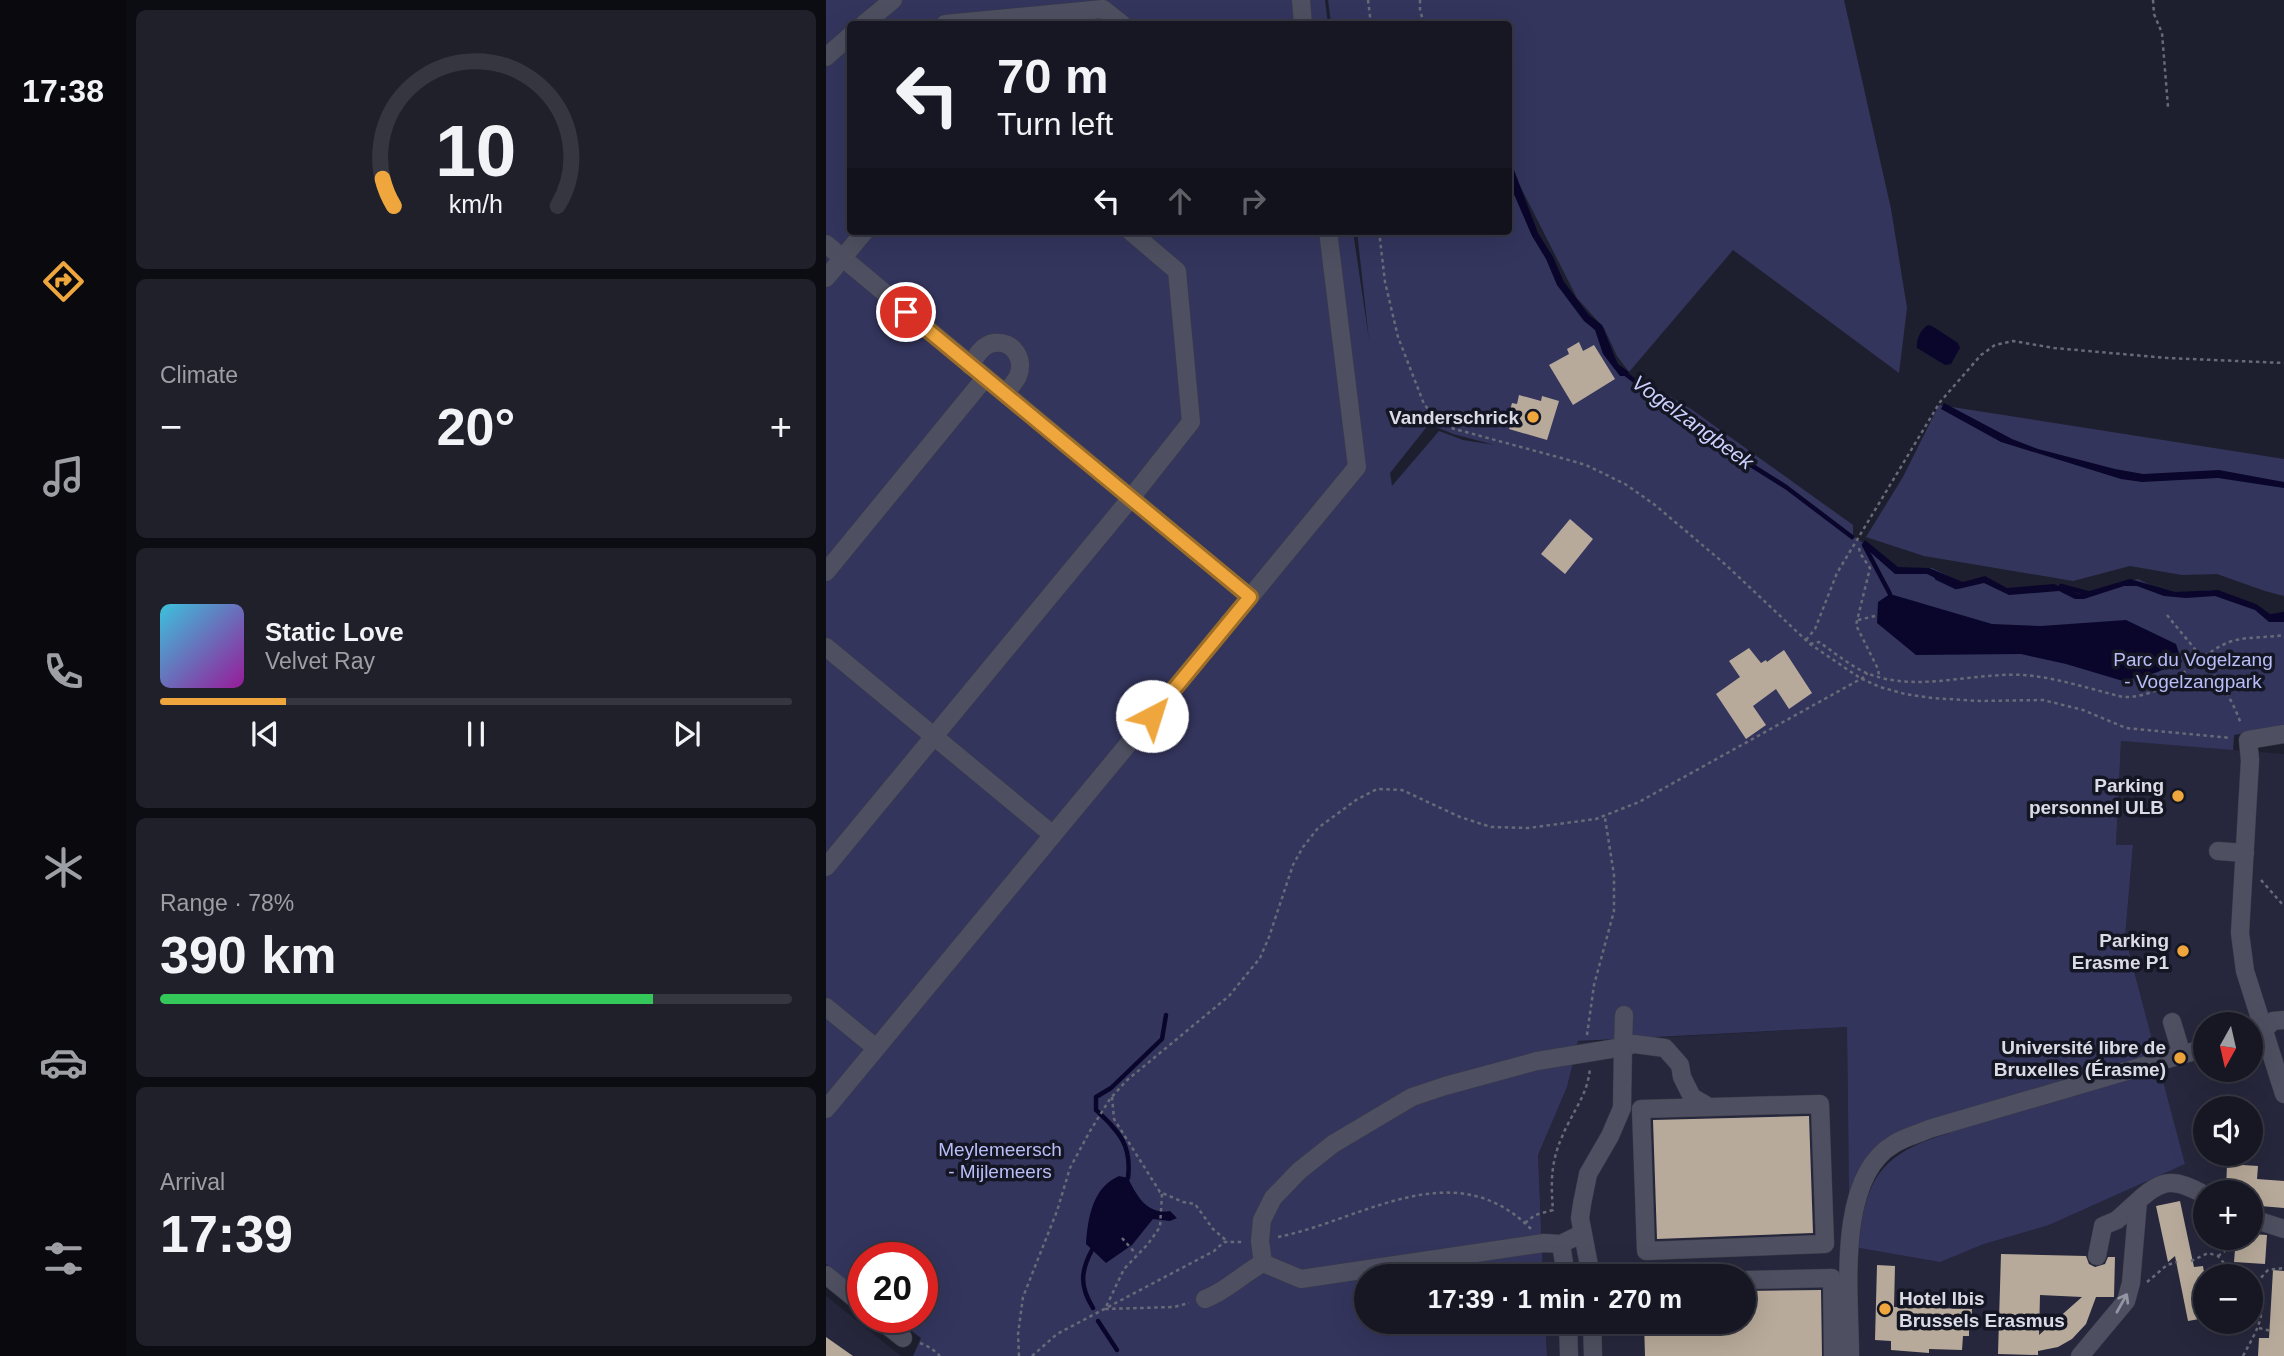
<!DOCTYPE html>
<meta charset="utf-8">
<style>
body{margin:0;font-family:Helvetica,sans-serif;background:#1f202a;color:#f1f3f6;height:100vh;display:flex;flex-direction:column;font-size:26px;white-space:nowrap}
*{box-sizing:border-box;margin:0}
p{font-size:23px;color:#9e9fa5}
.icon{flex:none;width:38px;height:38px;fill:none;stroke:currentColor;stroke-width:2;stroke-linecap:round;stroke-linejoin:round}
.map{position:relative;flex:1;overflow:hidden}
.drawer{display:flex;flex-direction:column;gap:10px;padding:10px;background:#0c0d13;width:700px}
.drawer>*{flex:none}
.top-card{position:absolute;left:21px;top:21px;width:665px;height:214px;border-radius:7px;box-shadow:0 7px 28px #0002,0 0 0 2px #353640;background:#161722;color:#f1f3f6;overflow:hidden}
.needle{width:46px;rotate:188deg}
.controls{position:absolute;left:1367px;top:1012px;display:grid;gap:14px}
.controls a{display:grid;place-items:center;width:70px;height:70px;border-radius:50%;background:#161722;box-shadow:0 7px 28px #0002,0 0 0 2px #353640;font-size:35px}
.speed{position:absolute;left:21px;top:1242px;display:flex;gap:14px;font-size:35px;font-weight:700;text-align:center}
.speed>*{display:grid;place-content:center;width:91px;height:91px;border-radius:50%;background:#161722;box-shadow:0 7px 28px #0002,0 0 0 2px #353640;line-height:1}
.speed .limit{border:10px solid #d22;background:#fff;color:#111}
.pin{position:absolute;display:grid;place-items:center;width:60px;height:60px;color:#fff;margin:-30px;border:4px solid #fff;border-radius:50%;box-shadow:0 2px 7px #0007}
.me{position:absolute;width:77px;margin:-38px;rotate:40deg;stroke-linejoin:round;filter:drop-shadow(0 0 5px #0008)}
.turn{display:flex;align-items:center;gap:24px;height:147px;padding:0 35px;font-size:32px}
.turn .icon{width:91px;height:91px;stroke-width:2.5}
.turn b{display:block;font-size:49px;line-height:60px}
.lanes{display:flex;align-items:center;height:66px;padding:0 35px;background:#0003;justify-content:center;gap:35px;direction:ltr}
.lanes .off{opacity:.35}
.big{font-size:52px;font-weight:700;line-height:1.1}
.drawer .tile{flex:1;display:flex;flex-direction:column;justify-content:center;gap:10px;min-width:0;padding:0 24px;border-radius:10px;background:#1f202a}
.drawer .dial{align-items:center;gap:0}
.dial svg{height:182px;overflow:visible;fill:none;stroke:#353640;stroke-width:7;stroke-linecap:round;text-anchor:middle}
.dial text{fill:#f1f3f6;stroke:none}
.song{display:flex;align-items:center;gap:21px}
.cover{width:84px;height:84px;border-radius:10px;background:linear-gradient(135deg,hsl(190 70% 55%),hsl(300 70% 35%))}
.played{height:7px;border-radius:4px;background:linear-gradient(90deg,#efa73d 20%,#353640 20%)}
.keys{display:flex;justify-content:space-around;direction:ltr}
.heat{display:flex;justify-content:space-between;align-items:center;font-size:38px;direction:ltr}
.charge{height:10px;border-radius:5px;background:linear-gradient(90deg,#34c759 78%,#353640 0)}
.trip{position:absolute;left:528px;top:1264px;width:402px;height:70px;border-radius:35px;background:#161722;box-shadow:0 7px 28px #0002,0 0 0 2px #353640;font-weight:700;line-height:70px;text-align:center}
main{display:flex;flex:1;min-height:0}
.tab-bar{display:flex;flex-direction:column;width:126px;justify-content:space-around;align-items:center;background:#09090e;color:#9e9fa5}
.tab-bar .icon{width:49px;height:49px}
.tab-bar .on{color:#efa73d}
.tab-bar b{font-size:32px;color:#f1f3f6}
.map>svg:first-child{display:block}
.built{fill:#26273c;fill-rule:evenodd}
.green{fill:#34355d;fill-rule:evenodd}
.water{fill:#0a062b}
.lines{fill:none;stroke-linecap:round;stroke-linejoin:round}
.stream{stroke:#0a062b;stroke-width:4.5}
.building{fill:#b8aa9a;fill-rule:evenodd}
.minor-casing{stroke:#3a3b48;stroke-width:19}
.path{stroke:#696a77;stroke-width:2.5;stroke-dasharray:3.5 3.5;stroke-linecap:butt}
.minor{stroke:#4e4f60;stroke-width:18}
.oneway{stroke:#9495a2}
.route-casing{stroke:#9b6d28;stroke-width:18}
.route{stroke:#efa73d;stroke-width:12}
.poi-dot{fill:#efa73d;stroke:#151624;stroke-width:2.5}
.labels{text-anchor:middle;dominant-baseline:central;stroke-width:7;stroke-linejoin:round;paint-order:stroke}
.poi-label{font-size:19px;font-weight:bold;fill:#dadbe5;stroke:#151624;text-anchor:end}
.park-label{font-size:19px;fill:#babef8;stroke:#151624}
.water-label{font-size:21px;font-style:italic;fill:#cdd1fe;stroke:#151624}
</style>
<main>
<nav class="tab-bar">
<b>17:38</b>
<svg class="icon on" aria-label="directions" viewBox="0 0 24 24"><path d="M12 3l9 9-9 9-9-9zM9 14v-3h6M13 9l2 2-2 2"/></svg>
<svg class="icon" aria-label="music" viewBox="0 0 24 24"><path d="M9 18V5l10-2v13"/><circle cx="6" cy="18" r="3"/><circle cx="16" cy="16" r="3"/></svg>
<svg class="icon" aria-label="phone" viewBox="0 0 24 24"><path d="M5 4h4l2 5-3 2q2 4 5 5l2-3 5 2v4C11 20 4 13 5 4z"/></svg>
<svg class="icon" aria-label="climate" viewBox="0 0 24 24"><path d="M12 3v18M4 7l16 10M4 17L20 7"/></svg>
<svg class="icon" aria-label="car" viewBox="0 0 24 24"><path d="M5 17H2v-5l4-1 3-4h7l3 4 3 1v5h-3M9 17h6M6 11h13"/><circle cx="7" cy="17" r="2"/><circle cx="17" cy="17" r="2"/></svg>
<svg class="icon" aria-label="filters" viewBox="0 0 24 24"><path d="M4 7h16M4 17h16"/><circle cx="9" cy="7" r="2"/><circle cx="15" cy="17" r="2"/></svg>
</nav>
<section class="drawer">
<div class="tile dial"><svg viewBox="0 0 100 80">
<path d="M14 69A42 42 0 1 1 86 69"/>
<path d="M14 69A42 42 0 0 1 9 57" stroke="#efa73d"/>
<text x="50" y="56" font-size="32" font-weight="700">10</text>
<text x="50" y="72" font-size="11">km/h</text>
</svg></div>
<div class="tile"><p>Climate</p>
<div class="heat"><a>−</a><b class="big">20°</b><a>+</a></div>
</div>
<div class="tile">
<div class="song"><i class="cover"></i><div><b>Static Love</b><p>Velvet Ray</p></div></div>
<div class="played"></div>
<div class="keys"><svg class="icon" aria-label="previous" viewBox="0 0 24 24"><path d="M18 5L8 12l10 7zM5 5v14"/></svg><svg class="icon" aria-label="pause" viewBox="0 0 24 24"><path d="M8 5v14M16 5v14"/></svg><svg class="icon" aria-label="next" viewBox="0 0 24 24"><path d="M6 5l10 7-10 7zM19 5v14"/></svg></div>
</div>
<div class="tile"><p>Range · 78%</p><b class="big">390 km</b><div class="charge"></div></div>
<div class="tile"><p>Arrival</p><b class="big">17:39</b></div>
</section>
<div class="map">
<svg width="1458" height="1356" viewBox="0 0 1458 1356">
<rect width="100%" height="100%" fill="#1e1f2e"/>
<g class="built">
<path d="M1295 741 1458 754V1356H721L719 1321H919V1276H717L712 1155 741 1087 751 1042 1021 1027 1023 1194 1034 1228 1033 1248 1114 1262 1158 1244 1223 1225 1359 1164 1299 937 1307 846 1290 845ZM1379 1024H1424V1069H1379ZM1379 1108H1424V1153H1379ZM1379 1192H1424V1237H1379ZM1379 1276H1424V1321H1379Z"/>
<path d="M0 1296 75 1356H0Z"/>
</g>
<g class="green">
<path d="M0 0H499L502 24H24V231H527L543 340 531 231H682V24H505L502 0H1018L1065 209 1081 308 1073 373 907 250 803 372 791 356 778 328 751 298 694 186H688L736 285 771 326 792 370 810 381 813 378 865 409 1027 525V536L1072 567 1080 569 1106 568 1138 584 1161 577 1182 590 1231 585 1249 596 1312 579 1338 592 1360 594 1384 590 1428 604 1441 617 1458 616V726L1408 735 1407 750 1295 741 1290 845H1307L1299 937 1359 1164 1223 1225 1158 1244 1114 1262 1033 1248C1038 1178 1056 1153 1123 1133L1124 1116 1039 1164 1023 1194 1021 1027 752 1041 741 1087 712 1155 717 1276H541V1321H719L721 1356H87L95 1338 69 1318H96V1258H37V1293L0 1264ZM603 424 627 434 669 445 637 440 613 431 566 486 564 473Z"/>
<path d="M1113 405 1458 459V596L1439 591 1391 574 1356 575 1304 566 1247 581 1098 556 1040 537 1077 477Z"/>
</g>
<g class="water">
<path d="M682 164 688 170 712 233 727 257 738 282 763 315 776 325 788 355 792 364 803 372 800 376H794L777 354 769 330 758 321 731 285 720 259 706 236 687 192 683 178Z"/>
<path d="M1102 325 1106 326 1132 343 1134 348 1125 364 1119 365 1091 348C1090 340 1094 330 1102 325Z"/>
<path d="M1118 403 1186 439 1212 449 1289 469 1317 474 1393 470 1458 482V488L1392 478 1316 482 1295 479 1175 442 1115 409Z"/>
<path d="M1039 540 1072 567 1103 568 1137 582 1159 576 1181 588 1228 584 1253 594 1304 579 1349 592 1392 590 1430 604 1447 616H1458V622H1443L1429 610 1389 596 1360 598 1338 596 1311 586H1298L1258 599H1249L1233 591 1183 595 1158 583 1132 589 1101 574H1069L1036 545Z"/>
<path d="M1064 594 1166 624 1215 626 1300 620 1350 644 1356 662 1329 673 1297 681 1240 664 1195 654 1090 655 1051 623 1052 602Z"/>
<path d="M293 1176 302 1178C311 1196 321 1215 344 1211L351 1218 344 1221 327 1219 306 1245 280 1263 260 1244C262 1218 266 1188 293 1176Z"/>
</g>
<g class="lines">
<g class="stream">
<path d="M797 372 885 440 960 487 1026 537"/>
<path d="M1038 545 1064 594"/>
<path d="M1109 574 1111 578 1130 587"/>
<path d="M1235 586 1261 593"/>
<path d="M1442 617 1458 614"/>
<path d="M302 1178C306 1144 293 1132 270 1110V1097L285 1088 336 1039 340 1015"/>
<path d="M266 1250C254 1272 254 1287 267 1308"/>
<path d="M272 1321 291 1350"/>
</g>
</g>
<g class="building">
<path d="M753 342 757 351 768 345 789 379 747 405 723 365 743 354 741 349Z"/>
<path d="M693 395 715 401 716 396 733 401 721 440 683 429 685 422 681 421 686 403 691 404Z"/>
<path d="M744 519 767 539 739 574 715 554Z"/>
<path d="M923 648 935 663 940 660 941 662 958 650 986 693 963 709 950 689 927 706 940 725 920 739 890 694 914 677 903 661Z"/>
<path d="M983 1116 987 1233 831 1239 827 1120Z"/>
<path d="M1401 1164 1432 1166 1431 1179 1458 1181V1208L1434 1206V1197L1424 1196V1192H1400Z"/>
<path d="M1354 1201 1368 1267 1377 1266 1379 1278V1318L1362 1321 1349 1256 1342 1262 1330 1206Z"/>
<path d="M1424 1234 1441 1235 1439 1264 1408 1262 1410 1237H1424Z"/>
<path d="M1175 1254 1260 1256 1263 1264 1269 1267 1279 1264 1282 1257H1289L1288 1297H1270L1260 1324 1246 1339 1232 1347 1212 1351V1355L1172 1354ZM1214 1295 1256 1297 1213 1335Z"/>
<path d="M1051 1265 1069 1266 1068 1307 1146 1309 1145 1329H1143V1336H1137L1136 1350 1103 1349V1353L1065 1350V1341L1049 1340Z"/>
<path d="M1447 1270 1458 1271V1356H1432L1433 1338H1443Z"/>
<path d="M995 1290 996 1356H819L818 1321H919V1291Z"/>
<path d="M0 1337 27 1356H0Z"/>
</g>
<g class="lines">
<defs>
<g id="minor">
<path d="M475 0 477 24"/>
<path d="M38 24 67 0"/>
<path d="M119 24 277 9 296 24"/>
<path d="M0 57 24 36"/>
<path d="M0 244 424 597 531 467 502 231"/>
<path d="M0 278 39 231"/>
<path d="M144 366C149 357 157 344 168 343 187 340 199 359 192 376 189 382 183 389 179 394"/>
<path d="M0 572 159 378"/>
<path d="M0 647 227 835"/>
<path d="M1458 734 1422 740 1424 760 1414 933 1419 971 1458 1094"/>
<path d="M1392 851 1419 853"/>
<path d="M0 867 305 498 365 422 351 271 304 231"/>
<path d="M0 1007 50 1048"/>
<path d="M1346 1022 1356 1055"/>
<path d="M1438 1030 1447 1021 1458 1020"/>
<path d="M797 1047 808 1044 839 1048 854 1065 856 1077 866 1097 883 1107"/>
<path d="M797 1047 798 1015"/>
<path d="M994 1104 999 1244 820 1251 815 1109Z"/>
<path d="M0 1109 424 597"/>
<path d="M1424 1218 1458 1229"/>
<path d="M757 1233 735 1244 718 1243 475 1279 437 1263 434 1241 436 1220 447 1198 473 1171 507 1144 586 1097 619 1086 711 1061 797 1047 796 1108 784 1136 762 1174 756 1204 754 1218 765 1276"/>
<path d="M735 1244 740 1276"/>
<path d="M1271 1256 1277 1226 1291 1220 1312 1201"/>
<path d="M0 1275 37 1305"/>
<path d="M919 1280 1006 1278 1007 1356"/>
<path d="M379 1299C401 1291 416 1274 437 1263"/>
<path d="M52 1318 77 1338"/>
<path d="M742 1321 743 1356"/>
<path d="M766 1321 767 1356"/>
<path d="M1024 1356C1024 1297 1009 1178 1068 1144 1079 1137 1092 1134 1103 1129L1379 1048"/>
<path d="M1254 1356 1300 1301 1305 1283 1312 1201C1337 1177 1350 1179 1379 1195"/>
</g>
</defs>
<use href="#minor" class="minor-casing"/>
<g class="path">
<path d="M542 0 545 24"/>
<path d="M594 0V10L598 24"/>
<path d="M1327 0 1328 14 1336 33 1342 107"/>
<path d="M553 231 559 282 572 337 598 404 610 419 625 428 739 459 760 465 799 484 829 505 900 565 984 644 1034 678 1054 687 1079 694 1106 698 1154 701 1217 700 1257 710 1300 728 1405 738"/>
<path d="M1033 548 1034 553 1044 568 1030 625 1052 669 1053 676"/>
<path d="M1341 615C1368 649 1401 683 1415 724"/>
<path d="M1032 620 1049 616"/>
<path d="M980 640 989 629 1011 573 1114 402 1155 355 1169 345 1187 341 1228 348 1341 358 1458 363"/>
<path d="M984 644 993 642C1008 652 1025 667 1043 674 1095 694 1154 669 1208 676 1238 680 1268 690 1297 697 1344 698 1365 658 1403 642 1421 636 1440 638 1458 635"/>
<path d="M1336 687 1339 693"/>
<path d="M1435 880 1458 906"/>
<path d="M761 1035 768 985 788 911V875L779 818"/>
<path d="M286 1097 288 1119 334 1192 357 1202 369 1204 387 1229 402 1242"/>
<path d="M336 1194 334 1227 322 1244 298 1269 279 1309 348 1307 363 1303"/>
<path d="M699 1223 709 1215 727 1210C724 1175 726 1155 742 1124 752 1104 762 1091 764 1068"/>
<path d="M452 1237C537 1220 628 1151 705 1229"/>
<path d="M296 1238 310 1254"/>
<path d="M1392 1256 1399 1251V1237"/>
<path d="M1365 1261 1382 1253 1392 1256 1407 1274 1416 1276"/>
<path d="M781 1275 791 1276"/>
<path d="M821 1276H831"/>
<path d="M1424 1279 1432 1281"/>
<path d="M1321 1282 1341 1265 1351 1262"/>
<path d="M1433 1328 1445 1331"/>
<path d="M94 1343 105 1348 114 1356"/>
<path d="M193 1356 192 1334 197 1297 231 1211 244 1168 264 1131 284 1099 300 1081 403 996 434 958 443 937 467 865 477 847 492 828 530 800 551 789 576 790 634 817 665 827 702 828 770 819 813 802 1040 676 1041 673"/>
<path d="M206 1356 231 1334 388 1251 398 1242H418"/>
<path d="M1417 1356C1433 1326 1441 1316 1432 1281L1442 1270 1458 1268"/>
</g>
<use href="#minor" class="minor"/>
</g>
<defs><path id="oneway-shaft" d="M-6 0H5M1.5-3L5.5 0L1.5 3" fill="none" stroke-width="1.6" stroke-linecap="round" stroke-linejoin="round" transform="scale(1.75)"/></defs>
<use class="oneway" href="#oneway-shaft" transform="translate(1296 1303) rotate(-61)"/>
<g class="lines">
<defs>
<path id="route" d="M80 312 424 597 326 716"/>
</defs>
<use href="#route" class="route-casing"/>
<use href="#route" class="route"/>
</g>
<g class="poi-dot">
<circle cx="707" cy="417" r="7"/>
<circle cx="1352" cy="796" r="7"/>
<circle cx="1357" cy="951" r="7"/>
<circle cx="1354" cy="1058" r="7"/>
<circle cx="1059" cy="1309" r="7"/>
</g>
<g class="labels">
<g class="poi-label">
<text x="693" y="417">Vanderschrick</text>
<text x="1338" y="785">Parking<tspan x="1338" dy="22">personnel ULB</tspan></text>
<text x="1343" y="940">Parking<tspan x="1343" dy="22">Erasme P1</tspan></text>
<text x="1340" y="1047">Université libre de<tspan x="1340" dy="22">Bruxelles (Érasme)</tspan></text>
<text x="1073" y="1298" text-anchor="start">Hotel Ibis<tspan x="1073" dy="22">Brussels Erasmus</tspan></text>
</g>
<g class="park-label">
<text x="1367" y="659">Parc du Vogelzang<tspan x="1367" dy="22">- Vogelzangpark</tspan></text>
<text x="174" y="1149">Meylemeersch<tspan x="174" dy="22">- Mijlemeers</tspan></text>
</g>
<g class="water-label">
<text transform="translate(867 422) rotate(36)">Vogelzangbeek</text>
</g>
</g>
</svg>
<div class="controls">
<a><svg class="needle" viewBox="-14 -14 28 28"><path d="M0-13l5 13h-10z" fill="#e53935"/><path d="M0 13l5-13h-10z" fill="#9e9fa5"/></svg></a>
<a><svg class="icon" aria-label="sound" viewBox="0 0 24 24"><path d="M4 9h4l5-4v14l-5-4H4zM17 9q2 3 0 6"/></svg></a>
<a>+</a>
<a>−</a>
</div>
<div class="speed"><div class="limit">20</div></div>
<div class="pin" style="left:80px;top:312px;background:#d93025"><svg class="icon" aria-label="arrive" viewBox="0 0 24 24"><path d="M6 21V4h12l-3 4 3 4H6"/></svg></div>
<svg class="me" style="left:326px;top:716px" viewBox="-20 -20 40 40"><circle r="19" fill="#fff"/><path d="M0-13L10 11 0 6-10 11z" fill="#efa73d"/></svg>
<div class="trip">17:39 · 1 min · 270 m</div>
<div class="top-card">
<div class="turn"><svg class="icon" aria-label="left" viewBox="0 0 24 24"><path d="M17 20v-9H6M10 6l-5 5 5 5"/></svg><div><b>70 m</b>Turn left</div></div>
<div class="lanes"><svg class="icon" aria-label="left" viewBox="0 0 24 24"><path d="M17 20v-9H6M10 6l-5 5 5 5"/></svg><svg class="icon off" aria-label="ahead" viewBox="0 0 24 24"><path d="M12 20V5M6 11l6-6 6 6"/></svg><svg class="icon off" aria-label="right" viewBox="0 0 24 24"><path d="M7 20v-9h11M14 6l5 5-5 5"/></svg></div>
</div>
</div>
</main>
